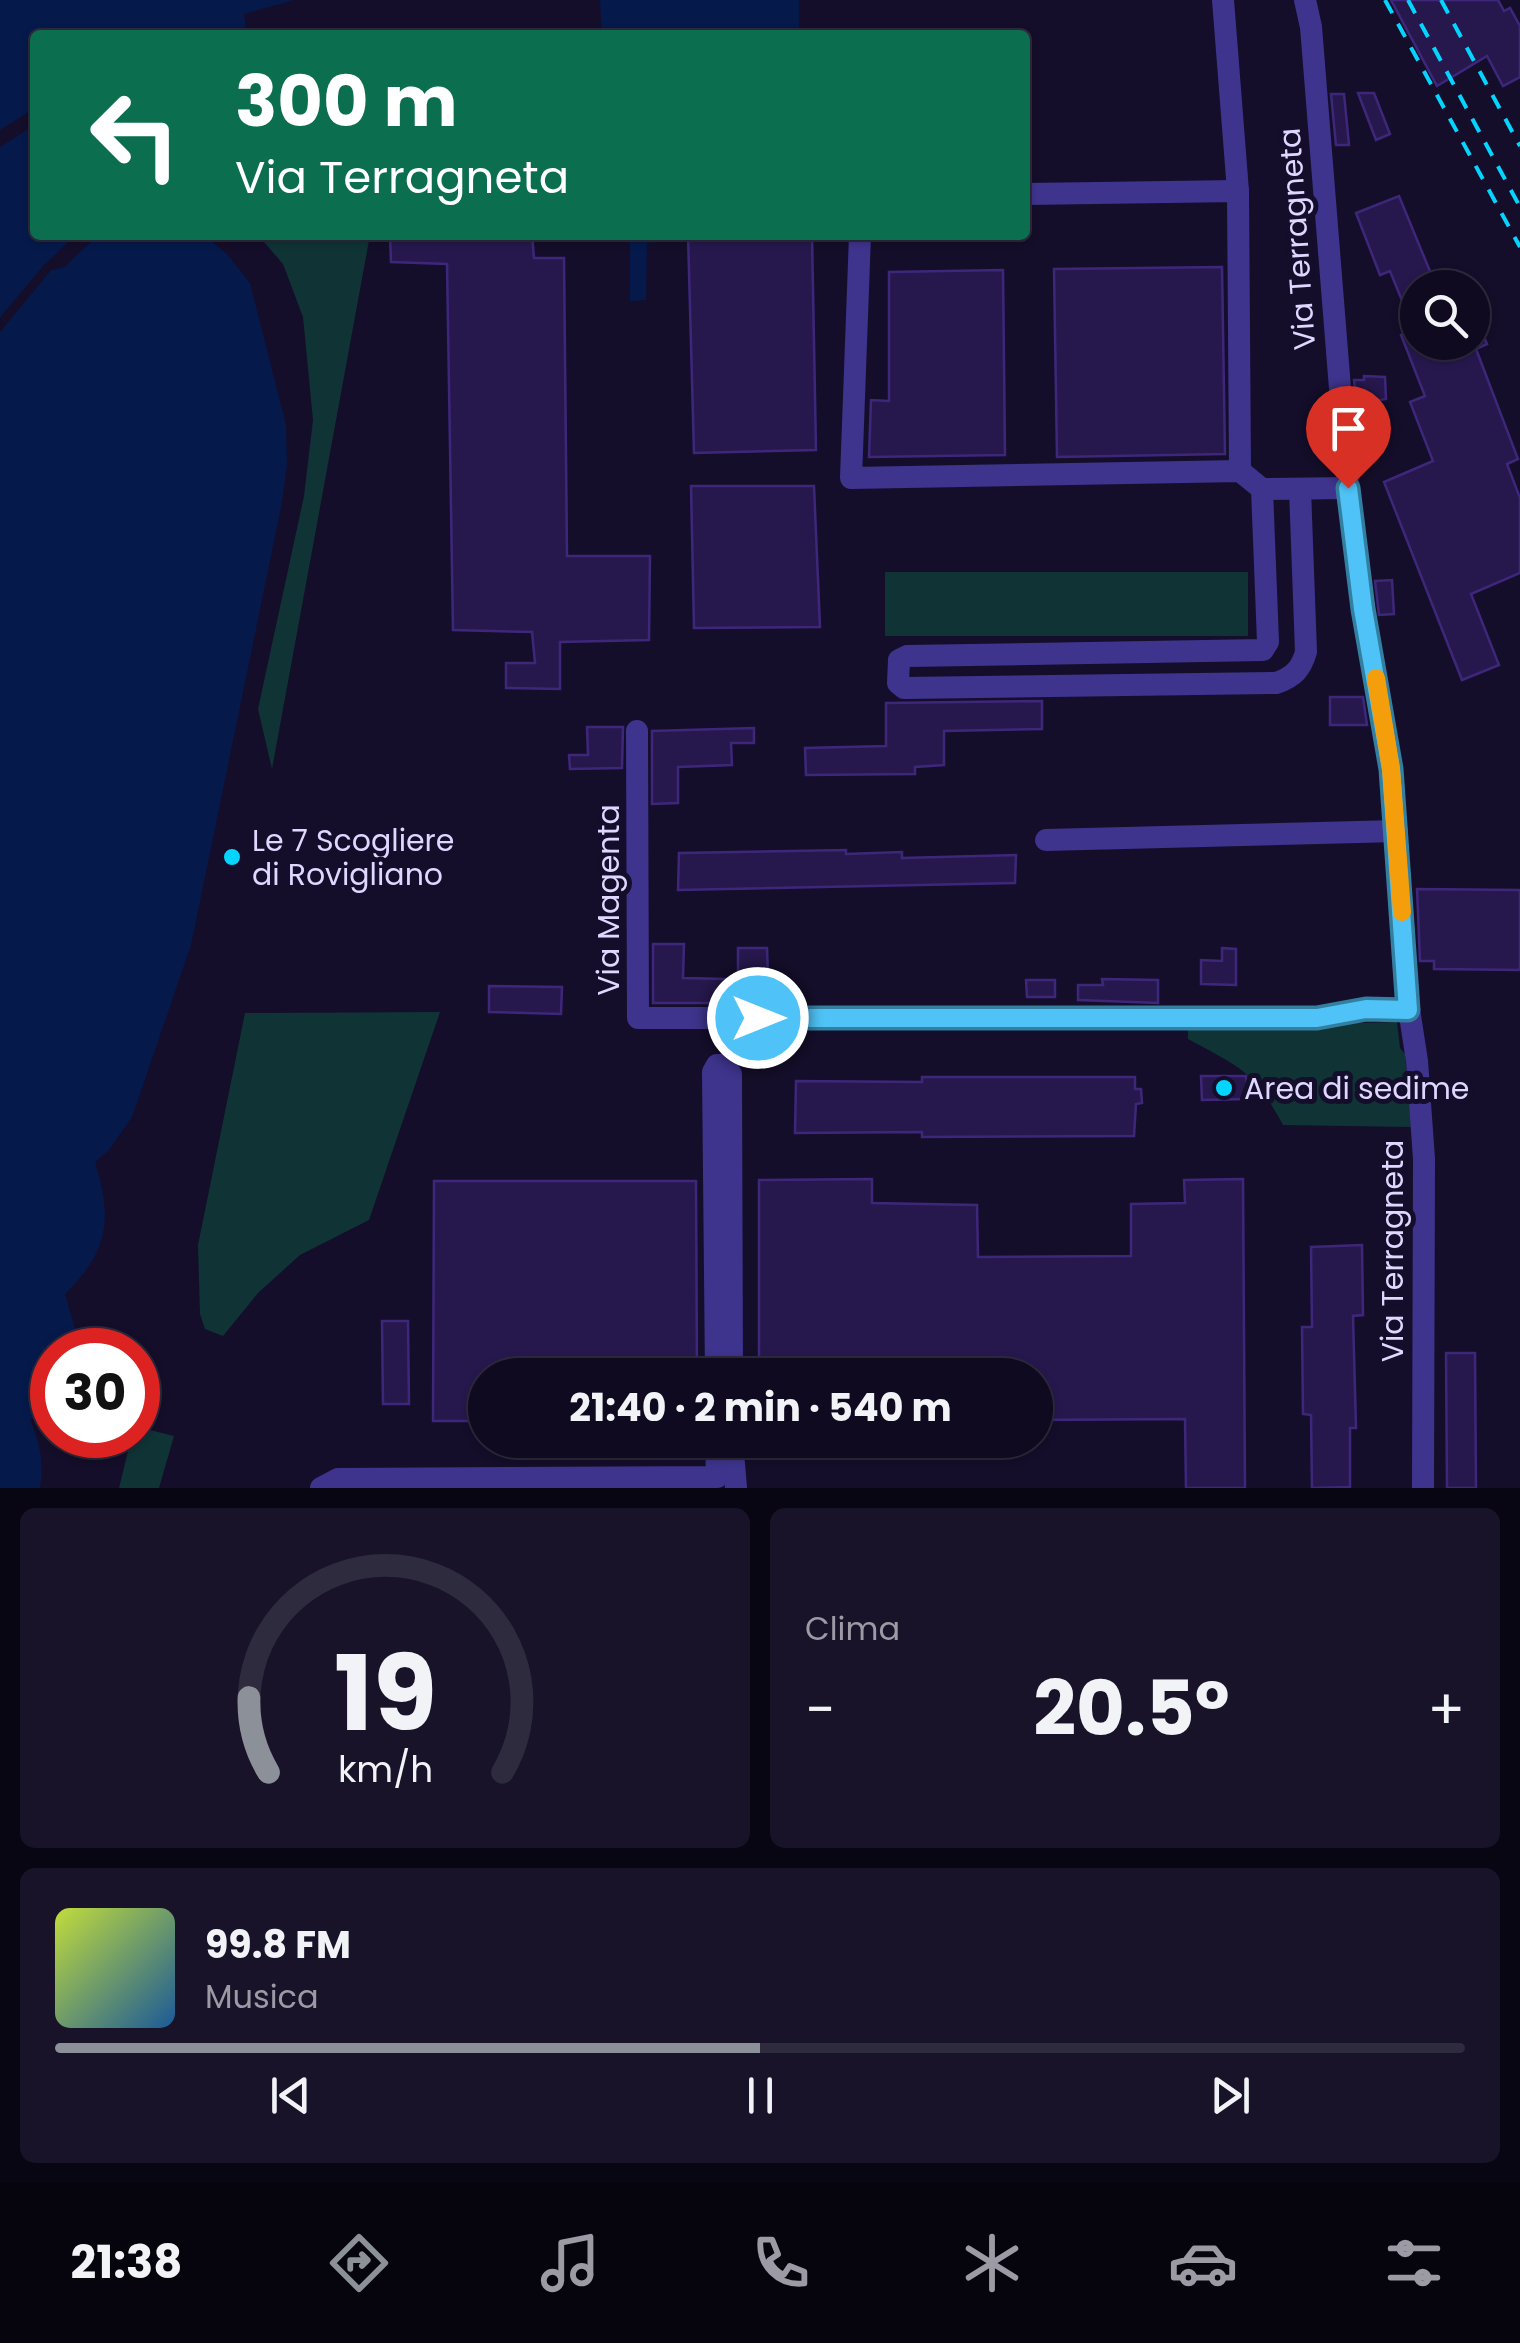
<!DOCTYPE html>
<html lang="it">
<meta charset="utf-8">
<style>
body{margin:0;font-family:Poppins,sans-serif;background:#181329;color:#f1f3f6;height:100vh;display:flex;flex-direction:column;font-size:38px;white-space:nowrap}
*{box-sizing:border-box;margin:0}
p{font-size:32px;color:#9b9aa5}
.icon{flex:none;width:55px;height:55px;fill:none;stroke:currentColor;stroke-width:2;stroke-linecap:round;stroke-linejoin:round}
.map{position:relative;height:1488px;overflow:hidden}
.panel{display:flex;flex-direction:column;gap:20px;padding:20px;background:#080612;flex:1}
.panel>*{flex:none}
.banner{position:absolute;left:30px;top:30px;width:1000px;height:210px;border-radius:10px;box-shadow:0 2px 8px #0004,0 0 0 2px #2f2b3e;background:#0b6e4f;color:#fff;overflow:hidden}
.tools{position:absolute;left:1400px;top:270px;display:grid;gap:20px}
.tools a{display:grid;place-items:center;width:90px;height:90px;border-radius:50%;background:#0f0a20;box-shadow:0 2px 8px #0004,0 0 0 2px #2f2b3e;font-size:50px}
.speed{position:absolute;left:30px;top:1328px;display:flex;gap:20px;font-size:50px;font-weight:700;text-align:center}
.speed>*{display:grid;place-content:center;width:130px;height:130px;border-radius:50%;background:#0f0a20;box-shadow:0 2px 8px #0004,0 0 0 2px #2f2b3e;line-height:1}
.speed .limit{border:15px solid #d22;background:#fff;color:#111}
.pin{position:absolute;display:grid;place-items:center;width:85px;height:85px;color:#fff;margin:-102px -42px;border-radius:50% 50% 50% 0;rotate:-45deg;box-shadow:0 0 10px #0007}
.pin .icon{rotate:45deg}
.me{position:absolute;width:110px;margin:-55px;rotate:90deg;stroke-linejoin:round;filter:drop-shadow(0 0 8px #0008)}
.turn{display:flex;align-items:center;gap:35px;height:210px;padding:0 40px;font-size:45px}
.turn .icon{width:130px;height:130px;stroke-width:2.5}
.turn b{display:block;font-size:70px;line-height:85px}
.big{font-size:75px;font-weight:700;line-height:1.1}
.panel .tile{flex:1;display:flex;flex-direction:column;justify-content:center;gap:15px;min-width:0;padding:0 35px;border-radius:15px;background:#181329}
.panel .dial{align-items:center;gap:0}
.dial svg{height:260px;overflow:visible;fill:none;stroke:#2f2b3e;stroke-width:7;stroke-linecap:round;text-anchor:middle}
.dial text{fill:#f1f3f6;stroke:none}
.song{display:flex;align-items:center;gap:30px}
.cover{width:120px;height:120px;border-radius:15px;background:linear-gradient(135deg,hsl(70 70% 55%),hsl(210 70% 35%))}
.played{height:10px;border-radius:5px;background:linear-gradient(90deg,#8c9099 50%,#2f2b3e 50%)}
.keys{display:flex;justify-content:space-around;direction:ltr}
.heat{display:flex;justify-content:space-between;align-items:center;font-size:55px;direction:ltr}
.panel .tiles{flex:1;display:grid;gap:20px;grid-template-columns:1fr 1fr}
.tile:last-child{grid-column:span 2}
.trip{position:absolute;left:468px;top:1358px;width:585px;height:100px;border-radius:50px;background:#0f0a20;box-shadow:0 2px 8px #0004,0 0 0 2px #2f2b3e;font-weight:700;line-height:100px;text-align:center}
.menu{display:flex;height:160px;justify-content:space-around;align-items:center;background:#06040d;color:#9b9aa5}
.menu .icon{width:70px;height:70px}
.menu .selected{color:#8c9099}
.menu b{font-size:45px;color:#f1f3f6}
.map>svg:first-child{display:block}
.green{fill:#103335}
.water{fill:#051a4b}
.pier{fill:#140e2a}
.building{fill:#26184d;stroke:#3e277b;stroke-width:2.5}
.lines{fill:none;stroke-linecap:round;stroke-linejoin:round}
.minor{stroke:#3e348d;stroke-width:22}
.rail{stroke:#03d5ff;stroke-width:4;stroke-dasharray:15 12;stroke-linecap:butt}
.route-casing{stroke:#337fa1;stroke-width:25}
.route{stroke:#4fc3f7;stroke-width:18}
.slow{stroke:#f59e0b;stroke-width:18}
.poi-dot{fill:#03d5ff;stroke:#140e2a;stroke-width:4}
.labels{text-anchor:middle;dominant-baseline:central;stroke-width:10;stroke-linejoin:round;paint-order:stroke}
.street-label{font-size:30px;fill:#ded7ff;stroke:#140e2a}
.poi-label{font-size:30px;fill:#ded7ff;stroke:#140e2a;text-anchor:start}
</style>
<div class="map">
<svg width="1520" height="1488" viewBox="0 0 1520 1488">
<rect width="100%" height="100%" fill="#140e2a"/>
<g class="green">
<path d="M258 235H370L272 769 258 709 304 496 313 420 303 317 283 264Z"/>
<rect x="885" y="572" width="363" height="64"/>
<path d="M440 1012 369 1220 300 1255 258 1293 223 1336 205 1329 200 1314 198 1245 245 1013Z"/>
<path d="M1397 1022 1400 1048 1405 1054 1411 1127 1283 1125C1253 1070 1241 1068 1188 1039V1027Z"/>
<path d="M138 1427 174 1436 159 1488H119L132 1435H138Z"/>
</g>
<g class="water">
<path d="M0 0H294L244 14 246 30 226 35H35V108L0 130Z"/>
<path d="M600 0H799V35H602Z"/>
<path d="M35 125V235H76L44 265 0 318V147Z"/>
<path d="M98 235H204L227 254 250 283 286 425 287 465 281 507 191 945 132 1117 108 1151 95 1162C113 1220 108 1252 65 1294L75 1329 76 1350H52V1405L30 1420C40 1442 44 1464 40 1488H0V332L51 270 64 267Z"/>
<path d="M550 235H655V242L647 243 646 300 630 301V242H550Z"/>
</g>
<path class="pier" d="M76 235H81L80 238 52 264 62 262 90 235H98L64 267 51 270 0 332 1 316 44 265Z"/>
<g class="building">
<path d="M1391 0H1498L1504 11 1510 8 1520 26V77L1503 86 1487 56 1437 86Z"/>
<path d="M1358 93H1374L1390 134 1376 140Z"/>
<path d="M1331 94H1344L1349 145H1336Z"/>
<path d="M1399 196 1434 281 1457 271 1463 288H1418V342H1472L1473 311 1487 344 1476 349 1518 459 1507 464 1520 498V573L1471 594 1499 665 1462 680 1384 482 1433 461 1410 402 1425 396 1401 335 1414 330 1390 271 1380 275 1356 213Z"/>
<path d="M390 235H532L534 258H564L567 556H650L649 640 560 642V689L506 688V663H535L532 632 453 630 447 264 391 262Z"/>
<path d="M688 235H812L816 450 694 453Z"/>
<path d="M1222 267 1225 454 1057 457 1054 269Z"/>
<path d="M1003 270 1005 455 869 457 871 400 889 401V272Z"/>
<path d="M1364 376 1385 377 1386 399 1380 400V411H1365V404H1356L1354 380H1364Z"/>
<path d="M691 486H814L820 627 694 628Z"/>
<path d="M1392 580 1394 614 1379 615 1375 581Z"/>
<path d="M1330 697H1363L1367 725H1330Z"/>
<path d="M1042 701V729L944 731V765L915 767V774L806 775 805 748 886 746V703Z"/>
<path d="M587 727H623L622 768 570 769 569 755H588Z"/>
<path d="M754 728V743H731L732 765 678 767V803L652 804V731Z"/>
<path d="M846 850V854L902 852V858L1016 855 1015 883 678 890 679 853Z"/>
<path d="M1417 889 1520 890V970L1434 969V961H1420Z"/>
<path d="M653 944H684L683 978 726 979V1003H653Z"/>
<path d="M738 948H767L769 1003H749L750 974H738Z"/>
<path d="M1222 948 1236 949V985L1201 984V960L1222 961Z"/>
<path d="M1102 979 1158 980V1003L1078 1000V985H1103Z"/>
<path d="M1026 980H1055V997H1027Z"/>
<path d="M489 986 562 987 561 1014 489 1012Z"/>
<path d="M1201 1076H1246L1248 1099 1202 1100Z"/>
<path d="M922 1077H1135V1089H1141L1142 1103 1136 1104 1134 1136 922 1137V1132L795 1133 796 1081 922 1082Z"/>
<path d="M872 1179V1203L977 1205 978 1257 1131 1256V1204L1185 1203 1184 1180 1243 1179 1245 1488H1186L1185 1419 1035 1420V1375H759V1180Z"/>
<path d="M434 1181H696L697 1375H485V1421H433Z"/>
<path d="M1362 1245 1363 1315 1353 1316 1356 1428H1350V1487L1312 1488 1311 1415 1303 1414 1302 1327H1312L1311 1247Z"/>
<path d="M382 1321H408L409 1404H383Z"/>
<path d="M1446 1353H1475L1476 1488H1447Z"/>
</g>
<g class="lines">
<g class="minor">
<path d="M1223 0 1238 191"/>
<path d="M1305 0 1311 27 1348 488 1363 609 1391 769 1409 1009 1417 1061 1424 1159 1423 1488"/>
<path d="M1025 194 1238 191 1240 471"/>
<path d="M860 235 851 478 1240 471 1262 489 1348 488"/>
<path d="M1262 489 1268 642 1263 650 907 656 899 660 898 683 904 688 1276 683C1294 677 1301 669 1306 652L1300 489"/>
<path d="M637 731 638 1018H1317L1366 1009H1409"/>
<path d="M1046 840 1397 831"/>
<path d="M716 1375 713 1072 717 1065H725L731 1074 732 1375"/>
<path d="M732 1440 736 1488"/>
<path d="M321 1488 338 1479 717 1477 716 1440"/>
</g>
<g class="rail">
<path d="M1385 0 1520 247"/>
<path d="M1408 0 1520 207"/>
<path d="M1441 0 1520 146"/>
</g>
</g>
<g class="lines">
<defs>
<path id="route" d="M758 1018H1317L1366 1009 1408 1010 1391 769 1363 609 1348 488"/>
</defs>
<use href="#route" class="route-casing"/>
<use href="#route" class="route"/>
<path class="slow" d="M1376 678 1391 769 1402 912"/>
</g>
<g class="poi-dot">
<circle cx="232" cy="857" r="10"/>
<circle cx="1224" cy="1088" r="10"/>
</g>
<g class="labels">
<g class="street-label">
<text transform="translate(1297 239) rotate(-94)">Via Terragneta</text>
<text transform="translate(608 900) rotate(-90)">Via Magenta</text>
<text transform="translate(1392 1251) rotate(-90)">Via Terragneta</text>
</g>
<g class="poi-label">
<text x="252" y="840">Le 7 Scogliere<tspan x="252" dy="34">di Rovigliano</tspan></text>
<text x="1244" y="1088">Area di sedime</text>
</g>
</g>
</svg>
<div class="tools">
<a><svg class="icon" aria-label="search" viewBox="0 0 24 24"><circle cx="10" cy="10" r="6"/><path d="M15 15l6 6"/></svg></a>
</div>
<div class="speed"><div class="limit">30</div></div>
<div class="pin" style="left:1348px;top:488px;background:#d93025"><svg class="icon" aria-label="arrive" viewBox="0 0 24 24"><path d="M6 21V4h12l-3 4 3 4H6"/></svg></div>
<svg class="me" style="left:758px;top:1018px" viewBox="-20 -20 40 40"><circle r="17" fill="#4fc3f7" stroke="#fff" stroke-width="3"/><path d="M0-11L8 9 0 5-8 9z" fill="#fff"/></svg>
<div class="trip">21:40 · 2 min · 540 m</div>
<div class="banner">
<div class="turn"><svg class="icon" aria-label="left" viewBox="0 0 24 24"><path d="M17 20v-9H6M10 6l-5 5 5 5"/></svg><div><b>300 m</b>Via Terragneta</div></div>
</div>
</div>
<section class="panel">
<div class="tiles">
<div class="tile dial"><svg viewBox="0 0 100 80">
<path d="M14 69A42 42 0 1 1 86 69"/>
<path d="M14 69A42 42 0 0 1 8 46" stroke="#8c9099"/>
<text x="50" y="56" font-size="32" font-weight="700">19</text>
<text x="50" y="72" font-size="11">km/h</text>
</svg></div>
<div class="tile"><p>Clima</p>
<div class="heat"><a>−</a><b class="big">20.5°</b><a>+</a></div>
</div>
<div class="tile">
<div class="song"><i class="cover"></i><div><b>99.8 FM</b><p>Musica</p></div></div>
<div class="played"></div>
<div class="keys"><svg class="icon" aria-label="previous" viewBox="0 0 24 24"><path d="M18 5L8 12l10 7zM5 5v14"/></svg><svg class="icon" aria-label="pause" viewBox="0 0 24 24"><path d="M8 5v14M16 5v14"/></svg><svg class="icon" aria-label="next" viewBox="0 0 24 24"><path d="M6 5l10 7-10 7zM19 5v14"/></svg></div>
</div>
</div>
</section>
<nav class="menu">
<b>21:38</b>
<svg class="icon selected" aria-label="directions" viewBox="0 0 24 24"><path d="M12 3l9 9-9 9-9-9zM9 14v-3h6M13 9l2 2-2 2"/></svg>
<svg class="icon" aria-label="music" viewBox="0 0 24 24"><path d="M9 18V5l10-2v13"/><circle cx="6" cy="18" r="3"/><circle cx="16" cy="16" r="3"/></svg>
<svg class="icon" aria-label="phone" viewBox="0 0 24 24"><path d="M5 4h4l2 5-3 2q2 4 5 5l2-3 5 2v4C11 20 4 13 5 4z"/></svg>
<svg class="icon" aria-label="climate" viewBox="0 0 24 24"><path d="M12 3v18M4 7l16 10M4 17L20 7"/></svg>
<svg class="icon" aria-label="car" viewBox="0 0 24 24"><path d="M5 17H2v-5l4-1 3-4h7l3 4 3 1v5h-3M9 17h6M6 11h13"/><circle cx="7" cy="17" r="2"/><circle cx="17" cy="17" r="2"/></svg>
<svg class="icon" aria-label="filters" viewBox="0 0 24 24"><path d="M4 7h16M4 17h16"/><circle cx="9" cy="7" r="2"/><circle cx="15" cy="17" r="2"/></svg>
</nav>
